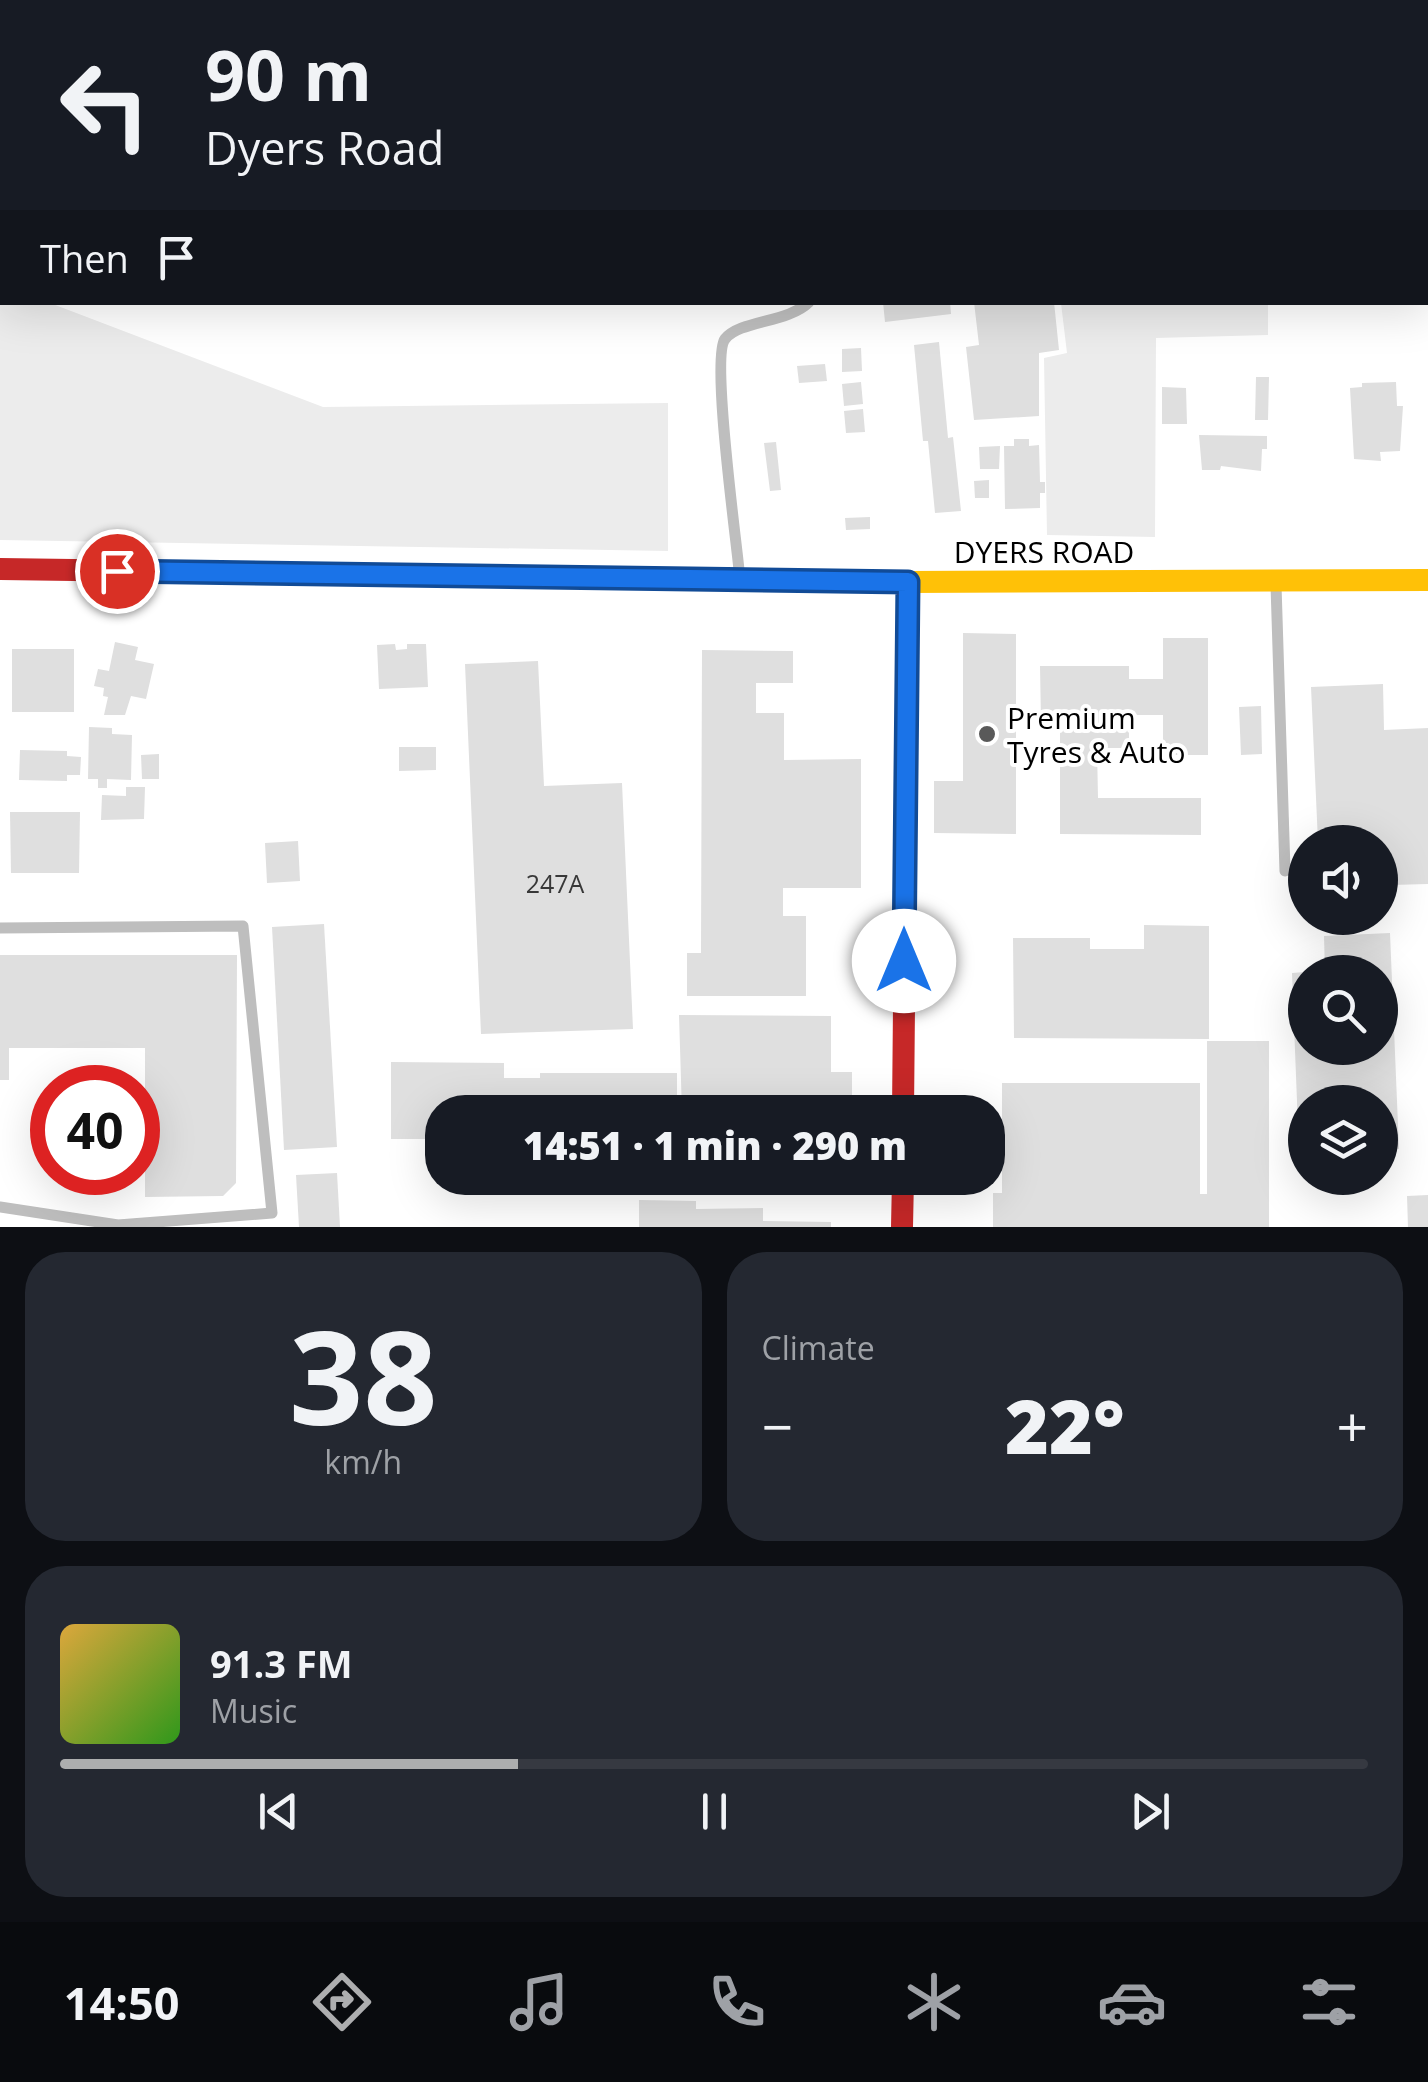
<!DOCTYPE html>
<meta charset="utf-8">
<style>
body{margin:0;font-family:"Open Sans",sans-serif;background:#242831;color:#f1f3f6;height:100vh;display:flex;flex-direction:column;font-size:38px;white-space:nowrap}
*{box-sizing:border-box;margin:0}
p{font-size:32px;color:#9ea1a6}
.icon{flex:none;width:55px;height:55px;fill:none;stroke:currentColor;stroke-width:2;stroke-linecap:round;stroke-linejoin:round}
.map{position:relative;height:1227px;overflow:hidden}
.side{display:flex;flex-direction:column;gap:25px;padding:25px;background:#0d0f14;flex:1}
.side>*{flex:none}
.banner{position:absolute;left:0px;top:0px;width:1430px;height:305px;box-shadow:0 10px 40px #0002;background:#171b24;color:#f1f3f6;overflow:hidden}
.controls{position:absolute;left:1288px;top:825px;display:grid;gap:20px}
.controls a{display:grid;place-items:center;width:110px;height:110px;border-radius:50%;background:#171b24;box-shadow:0 10px 40px #0002;font-size:50px}
.speed{position:absolute;left:30px;top:1065px;display:flex;gap:20px;font-size:50px;font-weight:700;text-align:center}
.speed>*{display:grid;place-content:center;width:130px;height:130px;border-radius:50%;background:#171b24;box-shadow:0 10px 40px #0002;line-height:1}
.speed .limit{border:15px solid #d22;background:#fff;color:#111}
.pin{position:absolute;display:grid;place-items:center;width:85px;height:85px;color:#fff;margin:-42px;border:5px solid #fff;border-radius:50%;box-shadow:0 2px 10px #0007}
.me{position:absolute;width:110px;margin:-55px;rotate:0deg;stroke-linejoin:round;filter:drop-shadow(0 0 8px #0008)}
.turn{display:flex;align-items:center;gap:35px;height:210px;padding:0 40px;font-size:45px}
.turn .icon{width:130px;height:130px;stroke-width:2.5}
.turn b{display:block;font-size:70px;line-height:85px}
.then{display:flex;align-items:center;height:95px;padding:0 40px;background:#0003;gap:20px;font-size:38px}
.big{font-size:75px;font-weight:800;line-height:1.1}
.side .card{flex:1;display:flex;flex-direction:column;justify-content:center;gap:15px;min-width:0;padding:0 35px;border-radius:40px;background:#242831}
.side .dial{align-items:center;gap:0}
.dial b{font-size:130px;line-height:1}
.song{display:flex;align-items:center;gap:30px}
.cover{width:120px;height:120px;border-radius:15px;background:linear-gradient(135deg,hsl(40 70% 55%),hsl(110 70% 35%))}
.played{height:10px;border-radius:5px;background:linear-gradient(90deg,#adaeaf 35%,#363941 35%)}
.keys{display:flex;justify-content:space-around;direction:ltr}
.heat{display:flex;justify-content:space-between;align-items:center;font-size:55px;direction:ltr}
.side .tiles{flex:1;display:grid;gap:25px;grid-template-columns:1fr 1fr}
.card:last-child{grid-column:span 2}
.trip{position:absolute;left:425px;top:1095px;width:580px;height:100px;border-radius:40px;background:#171b24;box-shadow:0 10px 40px #0002;font-weight:800;line-height:100px;text-align:center}
.tab-bar{display:flex;height:160px;justify-content:space-around;align-items:center;background:#090b0e;color:#9ea1a6}
.tab-bar .icon{width:70px;height:70px}
.tab-bar .on{color:#adaeaf}
.tab-bar b{font-size:45px;color:#f1f3f6}
.map>svg:first-child{display:block}
.green{fill:#ececec}
.building{fill:#dfdfdf}
.lines{fill:none;stroke-linecap:round;stroke-linejoin:round}
.lane{stroke:#bebebe;stroke-width:11}
.slow{stroke:#ffc107;stroke-width:22}
.jam{stroke:#c62828;stroke-width:22}
.route-casing{stroke:#114b97;stroke-width:25}
.route{stroke:#1a73e8;stroke-width:18}
.poi-dot{fill:#595959;stroke:#fff;stroke-width:4}
.labels{text-anchor:middle;dominant-baseline:central;stroke-width:8;stroke-linejoin:round;paint-order:stroke}
.number-label{font-size:25px;fill:#383838}
.street-label{font-size:30px;fill:#000;stroke:#fff}
.poi-label{font-size:30px;fill:#000;stroke:#fff;text-anchor:start}
</style>
<div class="map">
<svg width="1428" height="1227" viewBox="0 0 1428 1227">
<rect width="100%" height="100%" fill="#fff"/>
<g class="green">
<path d="M1025 0H1428V151V2Z"/>
<path d="M0 283 2 302 50 303 323 407 668 403V551L0 540Z"/>
<path d="M1061 303H1268V335L1156 338 1155 537 1047 535 1044 358 1067 353Z"/>
</g>
<g class="building">
<path d="M883 302H950L951 314 885 322Z"/>
<path d="M974 302H1054L1059 350 1039 353V416L974 420 966 347 979 345Z"/>
<path d="M939 342 948 438 953 437 961 511 935 513 928 441H923L914 345Z"/>
<path d="M861 348 862 371 842 372V349Z"/>
<path d="M825 364 827 381 799 383 797 366Z"/>
<path d="M1256 377H1269L1268 420H1255Z"/>
<path d="M861 382 863 404 844 406 842 384Z"/>
<path d="M1396 382 1397 406H1403L1400 451 1380 452 1381 461 1354 459 1350 388 1362 387V383Z"/>
<path d="M1162 387 1186 388 1187 424H1162Z"/>
<path d="M863 409 865 432 846 433 844 411Z"/>
<path d="M1199 435 1267 436V449H1262L1261 471 1221 466 1220 470H1202Z"/>
<path d="M1014 439H1029V446L1039 445 1040 482H1045V493H1040V508L1005 509 1004 446H1014Z"/>
<path d="M776 442 781 490 770 491 764 443Z"/>
<path d="M1000 446 999 469H980L979 447Z"/>
<path d="M989 480V498H975L974 481Z"/>
<path d="M870 517V529L846 530 845 518Z"/>
<path d="M963 633 1016 634V834L934 833V781H963Z"/>
<path d="M1163 638H1208V755H1163V715H1129V748H1097L1098 798H1201V835L1060 834V723L1041 722 1040 666H1129V679H1163Z"/>
<path d="M115 642 138 647 135 660 154 664 146 699 131 696 125 715H104L108 697 103 696 104 688 94 686 98 669 109 671Z"/>
<path d="M395 644 396 650 407 649V644H426L428 687 379 689 377 645Z"/>
<rect x="12" y="649" width="62" height="63"/>
<path d="M702 650 793 651V683H756V713H784V760L861 759V888H783V916H806V996H687V953H701Z"/>
<path d="M538 661 544 786 622 783 633 1029 481 1034 465 664Z"/>
<path d="M1383 684 1384 730 1428 728V884L1391 885 1390 865 1380 866V842H1318L1311 687Z"/>
<path d="M1261 706 1262 754 1241 755 1239 707Z"/>
<path d="M89 727 112 728V734L132 735 131 780 107 779V788H98V779H88Z"/>
<path d="M399 747H436V770L399 771Z"/>
<path d="M20 750 67 751V756L81 757 80 775H67V781L19 780Z"/>
<path d="M159 754V779H142L141 755Z"/>
<path d="M126 787H145L144 819 101 820 102 795 126 796Z"/>
<path d="M10 812H80L79 873H11Z"/>
<path d="M298 841 300 881 267 883 265 843Z"/>
<path d="M324 924 337 1147 284 1150 272 927Z"/>
<path d="M1144 925 1209 926V1039L1014 1038 1013 938H1090V949H1144Z"/>
<path d="M1390 933 1399 1149 1380 1150V1102H1305V1153H1299L1292 973 1305 972V1048H1380V972H1325L1324 936Z"/>
<path d="M0 955H237L236 1183 223 1196 145 1197V1048H9V1080H0Z"/>
<path d="M679 1015 831 1016V1072H852V1107H704V1112H682Z"/>
<path d="M1207 1041H1269V1227H993V1193H1002V1083H1200V1194H1207Z"/>
<path d="M391 1062 504 1063V1078H540V1073H677V1112H442V1139H391Z"/>
<path d="M337 1173 340 1227H299L296 1175Z"/>
<path d="M1428 1195V1227H1408L1407 1196Z"/>
<path d="M639 1200 696 1201V1209L763 1208V1221L831 1222V1227H639Z"/>
</g>
<g class="lines">
<g class="lane">
<path d="M191 0 192 2"/>
<path d="M382 0 383 2"/>
<path d="M557 0 558 2"/>
<path d="M739 570C736 537 711 357 725 339 740 320 788 323 809 302"/>
<path d="M1276 585 1285 871"/>
<path d="M0 928 243 926 272 1213 118 1225 0 1207"/>
<path d="M542 1178 568 1189 615 1178"/>
</g>
<path class="slow" d="M654 578 908 582 1428 580"/>
<g class="jam">
<path d="M0 569 654 578"/>
<path d="M903 1112 908 582"/>
<path d="M902 1227 903 1178"/>
</g>
</g>
<g class="lines">
<defs>
<path id="route" d="M117 571 908 582 904 961"/>
</defs>
<use href="#route" class="route-casing"/>
<use href="#route" class="route"/>
</g>
<circle class="poi-dot" cx="987" cy="734" r="10"/>
<g class="labels">
<g class="number-label">
<text x="555" y="883">247A</text>
</g>
<g class="street-label">
<text x="1044" y="551">DYERS ROAD</text>
</g>
<g class="poi-label">
<text x="1007" y="717">Premium<tspan x="1007" dy="34">Tyres &amp; Auto</tspan></text>
</g>
</g>
</svg>
<div class="controls">
<a><svg class="icon" aria-label="sound" viewBox="0 0 24 24"><path d="M4 9h4l5-4v14l-5-4H4zM17 9q2 3 0 6"/></svg></a>
<a><svg class="icon" aria-label="search" viewBox="0 0 24 24"><circle cx="10" cy="10" r="6"/><path d="M15 15l6 6"/></svg></a>
<a><svg class="icon" aria-label="layers" viewBox="0 0 24 24"><path d="M12 4l9 5-9 5-9-5zM3 14l9 5 9-5"/></svg></a>
</div>
<div class="speed"><div class="limit">40</div></div>
<div class="pin" style="left:117px;top:571px;background:#d93025"><svg class="icon" aria-label="arrive" viewBox="0 0 24 24"><path d="M6 21V4h12l-3 4 3 4H6"/></svg></div>
<svg class="me" style="left:904px;top:961px" viewBox="-20 -20 40 40"><circle r="19" fill="#fff"/><path d="M0-13L10 11 0 6-10 11z" fill="#1a73e8"/></svg>
<div class="trip">14:51 · 1 min · 290 m</div>
<div class="banner">
<div class="turn"><svg class="icon" aria-label="left" viewBox="0 0 24 24"><path d="M17 20v-9H6M10 6l-5 5 5 5"/></svg><div><b>90 m</b>Dyers Road</div></div>
<div class="then">Then<svg class="icon" aria-label="arrive" viewBox="0 0 24 24"><path d="M6 21V4h12l-3 4 3 4H6"/></svg></div>
</div>
</div>
<section class="side">
<div class="tiles">
<div class="card dial"><b>38</b><p>km/h</p></div>
<div class="card"><p>Climate</p>
<div class="heat"><a>−</a><b class="big">22°</b><a>+</a></div>
</div>
<div class="card">
<div class="song"><i class="cover"></i><div><b>91.3 FM</b><p>Music</p></div></div>
<div class="played"></div>
<div class="keys"><svg class="icon" aria-label="previous" viewBox="0 0 24 24"><path d="M18 5L8 12l10 7zM5 5v14"/></svg><svg class="icon" aria-label="pause" viewBox="0 0 24 24"><path d="M8 5v14M16 5v14"/></svg><svg class="icon" aria-label="next" viewBox="0 0 24 24"><path d="M6 5l10 7-10 7zM19 5v14"/></svg></div>
</div>
</div>
</section>
<nav class="tab-bar">
<b>14:50</b>
<svg class="icon on" aria-label="directions" viewBox="0 0 24 24"><path d="M12 3l9 9-9 9-9-9zM9 14v-3h6M13 9l2 2-2 2"/></svg>
<svg class="icon" aria-label="music" viewBox="0 0 24 24"><path d="M9 18V5l10-2v13"/><circle cx="6" cy="18" r="3"/><circle cx="16" cy="16" r="3"/></svg>
<svg class="icon" aria-label="phone" viewBox="0 0 24 24"><path d="M5 4h4l2 5-3 2q2 4 5 5l2-3 5 2v4C11 20 4 13 5 4z"/></svg>
<svg class="icon" aria-label="climate" viewBox="0 0 24 24"><path d="M12 3v18M4 7l16 10M4 17L20 7"/></svg>
<svg class="icon" aria-label="car" viewBox="0 0 24 24"><path d="M5 17H2v-5l4-1 3-4h7l3 4 3 1v5h-3M9 17h6M6 11h13"/><circle cx="7" cy="17" r="2"/><circle cx="17" cy="17" r="2"/></svg>
<svg class="icon" aria-label="filters" viewBox="0 0 24 24"><path d="M4 7h16M4 17h16"/><circle cx="9" cy="7" r="2"/><circle cx="15" cy="17" r="2"/></svg>
</nav>
